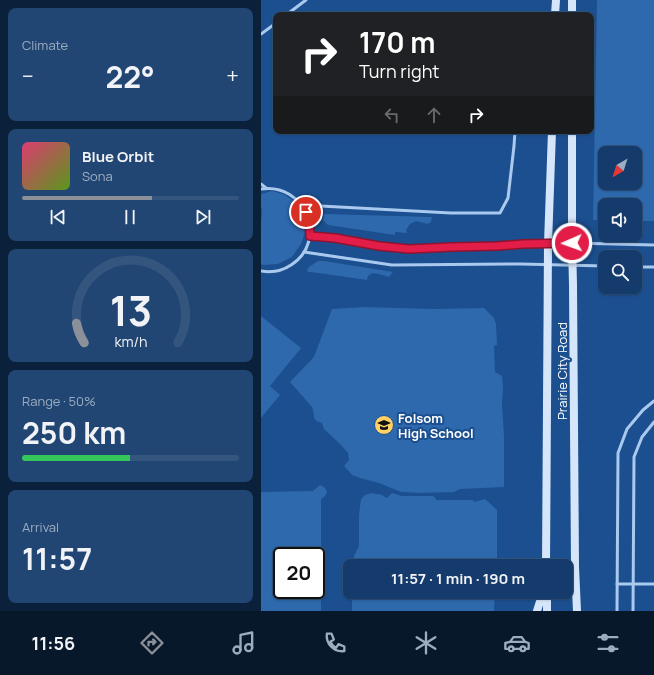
<!DOCTYPE html>
<meta charset="utf-8">
<style>
body{margin:0;font-family:Manrope,sans-serif;background:#214673;color:#f1f3f6;height:100vh;display:flex;flex-direction:column;font-size:15px;white-space:nowrap}
*{box-sizing:border-box;margin:0}
p{font-size:13px;color:#9dadc1}
.icon{flex:none;width:22px;height:22px;fill:none;stroke:currentColor;stroke-width:2;stroke-linecap:round;stroke-linejoin:round}
.map{position:relative;flex:1;overflow:hidden}
.side{display:flex;flex-direction:column;gap:8px;padding:8px;background:#0b203b;width:261px}
.side>*{flex:none}
.banner{position:absolute;left:12px;top:12px;width:321px;height:122px;border-radius:8px;box-shadow:0 1px 3px #0004,0 0 0 1px #33557e;background:#202124;color:#fff;overflow:hidden}
.needle{width:26px;rotate:219deg}
.tools{position:absolute;left:337px;top:146px;display:grid;gap:8px}
.tools a{display:grid;place-items:center;width:44px;height:44px;border-radius:8px;background:#143b6b;box-shadow:0 1px 3px #0004,0 0 0 1px #33557e;font-size:20px}
.speed{position:absolute;left:12px;top:547px;display:flex;gap:8px;font-size:20px;font-weight:700;text-align:center}
.speed>*{display:grid;place-content:center;width:52px;height:52px;border-radius:50%;background:#143b6b;box-shadow:0 1px 3px #0004,0 0 0 1px #33557e;line-height:1}
.speed .limit{border:2px solid #111;border-radius:6px;background:#fff;color:#111}
.pin{position:absolute;display:grid;place-items:center;width:34px;height:34px;color:#fff;margin:-17px;border:2px solid #fff;border-radius:50%;box-shadow:0 1px 4px #0007}
.me{position:absolute;width:44px;margin:-22px;rotate:268deg;stroke-linejoin:round;filter:drop-shadow(0 0 3px #0008)}
.turn{display:flex;align-items:center;gap:14px;height:84px;padding:0 20px;font-size:18px}
.turn .icon{width:52px;height:52px;stroke-width:2.5}
.turn b{display:block;font-size:28px;line-height:34px}
.lanes{display:flex;align-items:center;height:38px;padding:0 20px;background:#0003;justify-content:center;gap:20px;direction:ltr}
.lanes .off{opacity:.35}
.big{font-size:30px;font-weight:700;line-height:1.1}
.side .tile{flex:1;display:flex;flex-direction:column;justify-content:center;gap:6px;min-width:0;padding:0 14px;border-radius:8px;background:#214673}
.side .dial{align-items:center;gap:0}
.dial svg{height:104px;overflow:visible;fill:none;stroke:#33557e;stroke-width:7;stroke-linecap:round;text-anchor:middle}
.dial text{fill:#f1f3f6;stroke:none}
.song{display:flex;align-items:center;gap:12px}
.cover{width:48px;height:48px;border-radius:6px;background:linear-gradient(135deg,hsl(340 70% 55%),hsl(90 70% 35%))}
.played{height:4px;border-radius:2px;background:linear-gradient(90deg,#8c9099 60%,#33557e 60%)}
.keys{display:flex;justify-content:space-around;direction:ltr}
.heat{display:flex;justify-content:space-between;align-items:center;font-size:22px;direction:ltr}
.charge{height:6px;border-radius:3px;background:linear-gradient(90deg,#34c759 50%,#33557e 0)}
.trip{position:absolute;left:82px;top:559px;width:230px;height:40px;border-radius:8px;background:#143b6b;box-shadow:0 1px 3px #0004,0 0 0 1px #33557e;font-weight:700;line-height:40px;text-align:center}
.dock{display:flex;height:64px;justify-content:space-around;align-items:center;background:#08182b;color:#9dadc1}
.dock .icon{width:28px;height:28px}
.dock .selected{color:#8c9099}
.dock b{font-size:18px;color:#f1f3f6}
main{display:flex;flex:1;min-height:0}
.map>svg:first-child{display:block}
.green{fill:#2e69ad;fill-rule:evenodd}
.lines{fill:none;stroke-linecap:round;stroke-linejoin:round}
.service{stroke:#a9c9ee;stroke-width:3}
.secondary{stroke:#d6e6fa;stroke-width:8}
.route-casing{stroke:#92132f;stroke-width:10}
.route{stroke:#e11d48;stroke-width:7}
.labels{text-anchor:middle;dominant-baseline:central;stroke-width:4;stroke-linejoin:round;paint-order:stroke}
.street-label{font-size:13px;fill:#fff;stroke:#1b4f8f}
.poi-label{font-size:13px;font-weight:bold;fill:#fff;stroke:#1b4f8f;text-anchor:start}
</style>
<main>
<section class="side">
<div class="tile"><p>Climate</p>
<div class="heat"><a>−</a><b class="big">22°</b><a>+</a></div>
</div>
<div class="tile">
<div class="song"><i class="cover"></i><div><b>Blue Orbit</b><p>Sona</p></div></div>
<div class="played"></div>
<div class="keys"><svg class="icon" aria-label="previous" viewBox="0 0 24 24"><path d="M18 5L8 12l10 7zM5 5v14"/></svg><svg class="icon" aria-label="pause" viewBox="0 0 24 24"><path d="M8 5v14M16 5v14"/></svg><svg class="icon" aria-label="next" viewBox="0 0 24 24"><path d="M6 5l10 7-10 7zM19 5v14"/></svg></div>
</div>
<div class="tile dial"><svg viewBox="0 0 100 80">
<path d="M14 69A42 42 0 1 1 86 69"/>
<path d="M14 69A42 42 0 0 1 8 54" stroke="#8c9099"/>
<text x="50" y="56" font-size="32" font-weight="700">13</text>
<text x="50" y="72" font-size="11">km/h</text>
</svg></div>
<div class="tile"><p>Range · 50%</p><b class="big">250 km</b><div class="charge"></div></div>
<div class="tile"><p>Arrival</p><b class="big">11:57</b></div>
</section>
<div class="map">
<svg width="393" height="611" viewBox="0 0 393 611">
<rect width="100%" height="100%" fill="#1b4f8f"/>
<g class="green">
<path d="M336 0H393V221H374V205H344V220H332ZM344 153H374V183H344Z"/>
<path d="M11 191 22 194 36 203 41 211 45 222 44 232 40 244 31 257 17 264 1 265 0 264V225L1 210 0 206V194Z"/>
<path d="M63 214 171 217 170 222 167 224 155 221 149 224 145 230 146 233 134 232V235L67 225 62 220Z"/>
<path d="M57 261H63L132 272 128 277 118 274 111 273 107 276 106 280 50 272H47L46 271 48 267Z"/>
<path d="M103 307 174 309 223 308 233 318 235 324 236 345 233 346 234 372 241 376 242 386 241 403 243 437V487L199 489 193 492 160 493 140 492 118 483 99 478 91 475 83 466 88 460 87 453 79 444 63 429 61 423C49 419 55 417 51 407L29 382 53 357 71 309Z"/>
<path d="M0 316 40 348 9 386 19 395 0 418Z"/>
<path d="M59 485 64 488 66 492 64 496 60 499V611H0V492L52 491ZM21 556H55V590H21Z"/>
<path d="M110 493 121 495 126 498 131 493 141 496H171L174 497 175 500H212L213 502 224 499 236 510V566H92L93 556 98 546V515L100 499 104 495Z"/>
<path d="M91 592H234L233 611H91Z"/>
</g>
<g class="lines">
<g class="service">
<path d="M25 15 45 0"/>
<path d="M0 34 15 23"/>
<path d="M0 184 5 188"/>
<path d="M0 189C44 182 68 241 30 265 21 271 11 273 0 271"/>
<path d="M41 205 190 213H239L247 198 253 146 254 131"/>
<path d="M49 236 74 238 119 245 148 249 191 247 237 246 262 244 311 243 393 245"/>
<path d="M43 252 131 265 260 264 344 266"/>
<path d="M374 267H393"/>
<path d="M356 584H393"/>
<path d="M356 611 357 453 366 429 382 410 393 401"/>
<path d="M372 611 373 457 381 437 393 422"/>
</g>
<g class="secondary">
<path d="M294 15 295 0"/>
<path d="M311 15V0"/>
<path d="M311 131V243L312 285 314 567 316 611"/>
<path d="M285 566 287 244 291 131"/>
<path d="M286 592V611"/>
<path d="M276 611 282 592"/>
</g>
</g>
<g class="lines">
<defs>
<path id="route" d="M45 212 48 220 49 236 74 238 118 246 148 249 191 247 236 246 262 244 311 243"/>
</defs>
<use href="#route" class="route-casing"/>
<use href="#route" class="route"/>
</g>
<defs>
<symbol id="school-disc" viewBox="-11 -11 22 22"><circle r="9.5" fill="#ffd166" stroke="#1b4f8f"/><path d="M0-5L7-2L0 1L-7-2ZM-4 1L0 2.5L4 1V4Q0 6-4 4Z" fill="#111"/></symbol>
</defs>
<g fill-rule="evenodd">
<use href="#school-disc" x="112" y="414" width="22" height="22"/>
</g>
<g class="labels">
<g class="street-label">
<text transform="translate(301 371) rotate(-90)">Prairie City Road</text>
</g>
<g class="poi-label">
<text x="137" y="418">Folsom<tspan x="137" dy="15">High School</tspan></text>
</g>
</g>
</svg>
<div class="tools">
<a><svg class="needle" viewBox="-14 -14 28 28"><path d="M0-13l5 13h-10z" fill="#e53935"/><path d="M0 13l5-13h-10z" fill="#9dadc1"/></svg></a>
<a><svg class="icon" aria-label="sound" viewBox="0 0 24 24"><path d="M4 9h4l5-4v14l-5-4H4zM17 9q2 3 0 6"/></svg></a>
<a><svg class="icon" aria-label="search" viewBox="0 0 24 24"><circle cx="10" cy="10" r="6"/><path d="M15 15l6 6"/></svg></a>
</div>
<div class="speed"><div class="limit">20</div></div>
<div class="pin" style="left:45px;top:212px;background:#d93025"><svg class="icon" aria-label="arrive" viewBox="0 0 24 24"><path d="M6 21V4h12l-3 4 3 4H6"/></svg></div>
<svg class="me" style="left:311px;top:243px" viewBox="-20 -20 40 40"><circle r="17" fill="#e11d48" stroke="#fff" stroke-width="3"/><path d="M0-11L8 9 0 5-8 9z" fill="#fff"/></svg>
<div class="trip">11:57 · 1 min · 190 m</div>
<div class="banner">
<div class="turn"><svg class="icon" aria-label="right" viewBox="0 0 24 24"><path d="M7 20v-9h11M14 6l5 5-5 5"/></svg><div><b>170 m</b>Turn right</div></div>
<div class="lanes"><svg class="icon off" aria-label="left" viewBox="0 0 24 24"><path d="M17 20v-9H6M10 6l-5 5 5 5"/></svg><svg class="icon off" aria-label="ahead" viewBox="0 0 24 24"><path d="M12 20V5M6 11l6-6 6 6"/></svg><svg class="icon" aria-label="right" viewBox="0 0 24 24"><path d="M7 20v-9h11M14 6l5 5-5 5"/></svg></div>
</div>
</div>
</main>
<nav class="dock">
<b>11:56</b>
<svg class="icon selected" aria-label="directions" viewBox="0 0 24 24"><path d="M12 3l9 9-9 9-9-9zM9 14v-3h6M13 9l2 2-2 2"/></svg>
<svg class="icon" aria-label="music" viewBox="0 0 24 24"><path d="M9 18V5l10-2v13"/><circle cx="6" cy="18" r="3"/><circle cx="16" cy="16" r="3"/></svg>
<svg class="icon" aria-label="phone" viewBox="0 0 24 24"><path d="M5 4h4l2 5-3 2q2 4 5 5l2-3 5 2v4C11 20 4 13 5 4z"/></svg>
<svg class="icon" aria-label="climate" viewBox="0 0 24 24"><path d="M12 3v18M4 7l16 10M4 17L20 7"/></svg>
<svg class="icon" aria-label="car" viewBox="0 0 24 24"><path d="M5 17H2v-5l4-1 3-4h7l3 4 3 1v5h-3M9 17h6M6 11h13"/><circle cx="7" cy="17" r="2"/><circle cx="17" cy="17" r="2"/></svg>
<svg class="icon" aria-label="filters" viewBox="0 0 24 24"><path d="M4 7h16M4 17h16"/><circle cx="9" cy="7" r="2"/><circle cx="15" cy="17" r="2"/></svg>
</nav>
